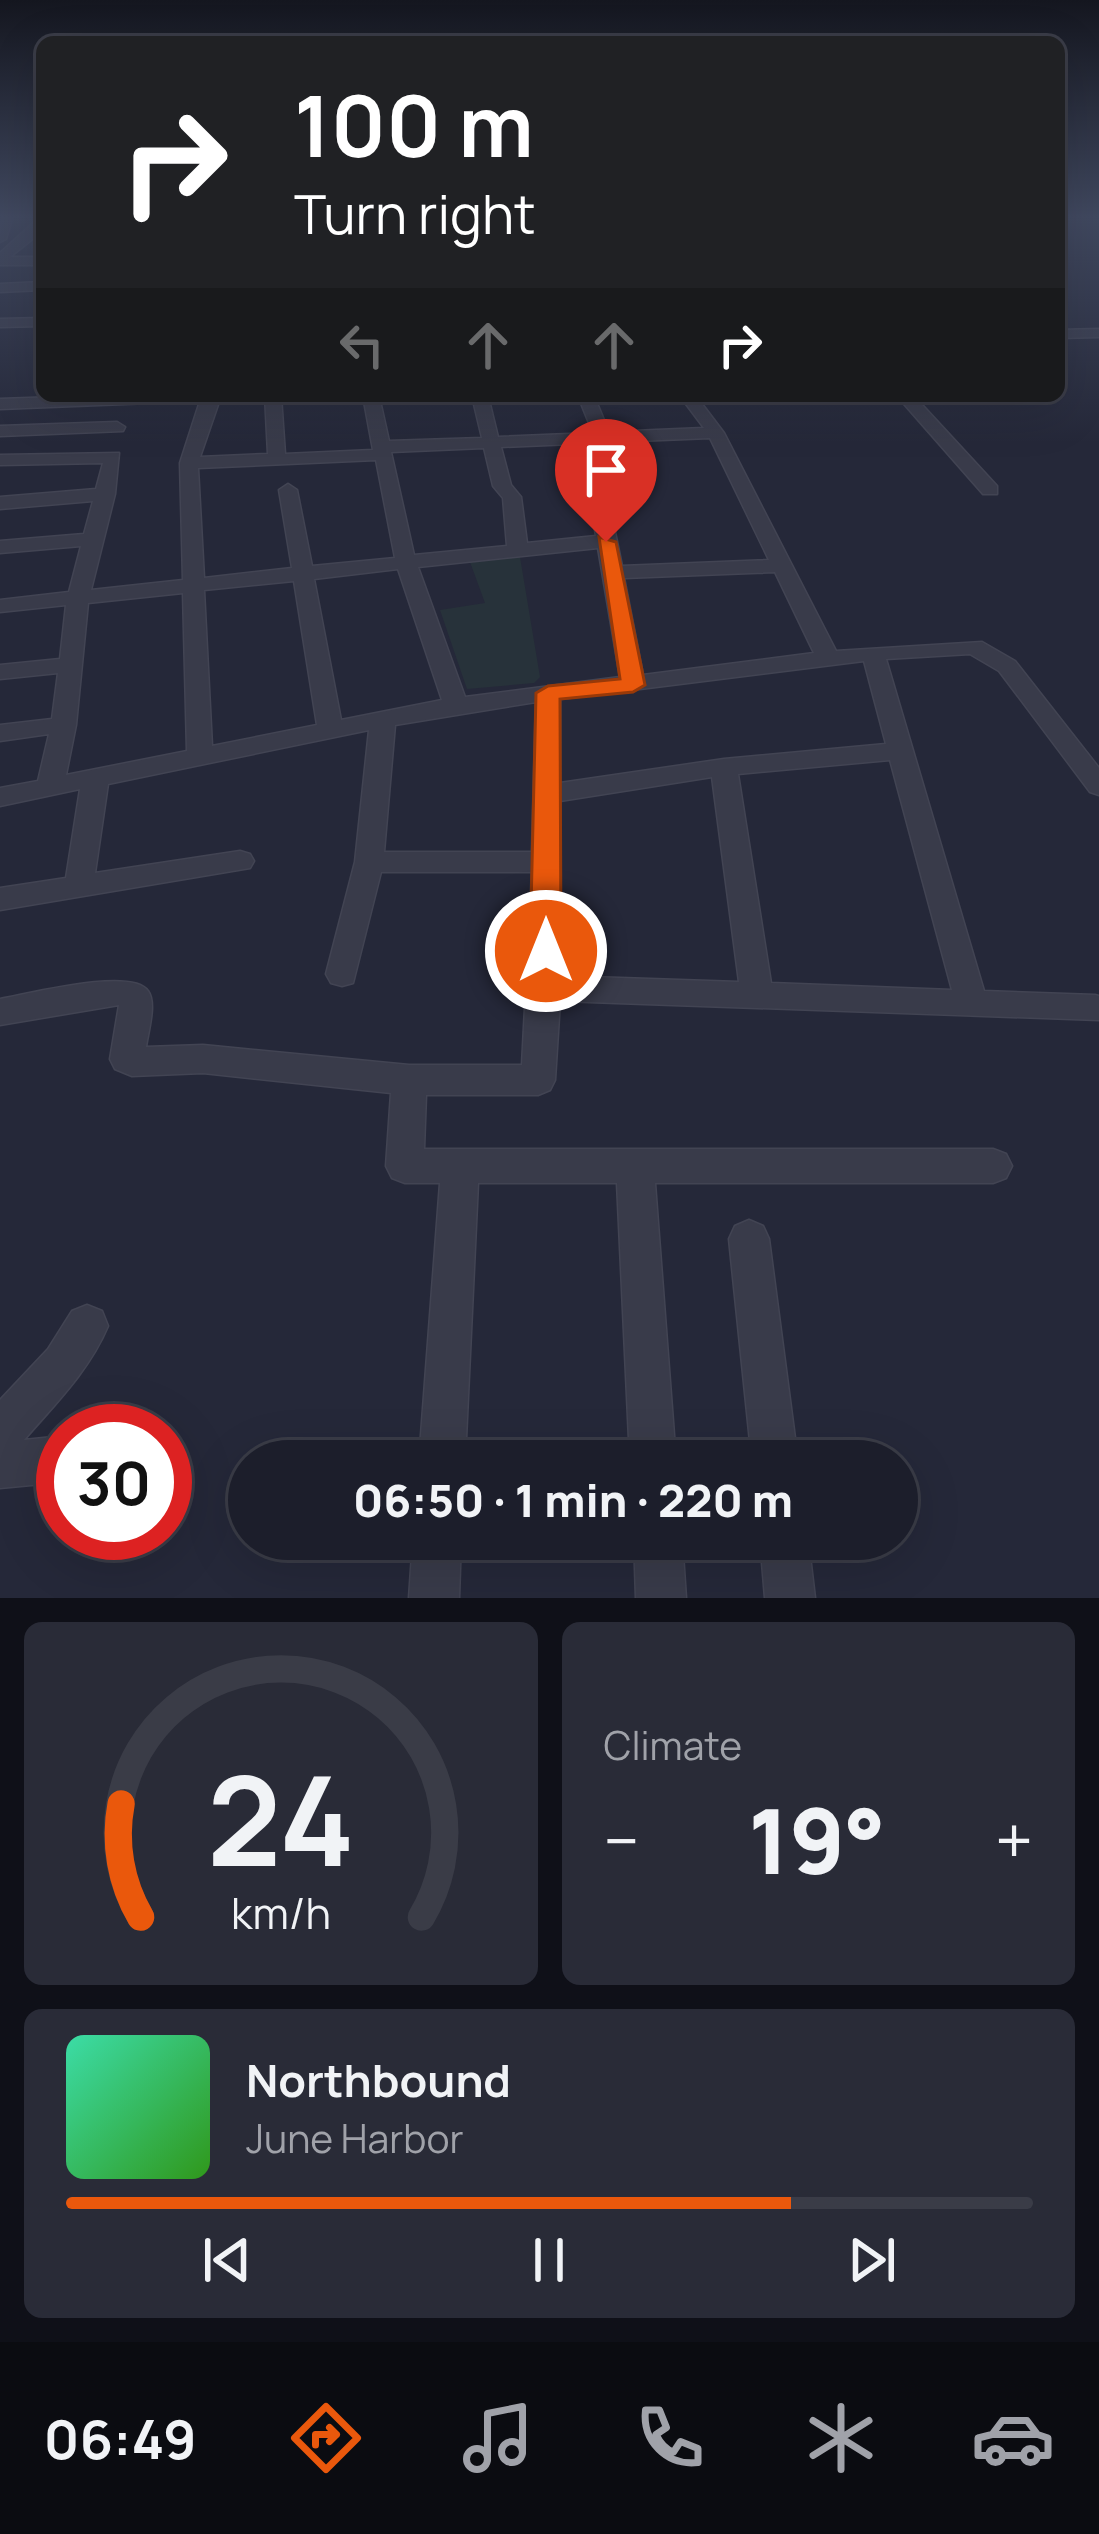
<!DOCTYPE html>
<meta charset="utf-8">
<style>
body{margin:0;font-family:Manrope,sans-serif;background:#292b37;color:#f1f3f6;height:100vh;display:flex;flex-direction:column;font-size:45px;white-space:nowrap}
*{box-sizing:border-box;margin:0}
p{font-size:39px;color:#a0a2a9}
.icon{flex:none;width:66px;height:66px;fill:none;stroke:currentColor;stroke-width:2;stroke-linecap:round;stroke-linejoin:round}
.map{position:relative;height:1598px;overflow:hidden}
.sheet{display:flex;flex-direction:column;gap:24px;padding:24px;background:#0f1018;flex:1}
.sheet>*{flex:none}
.banner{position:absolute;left:36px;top:36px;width:1029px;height:366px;border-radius:18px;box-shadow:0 12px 48px #0002,0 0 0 3px #3a3c47;background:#202124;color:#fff;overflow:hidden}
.speed{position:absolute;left:36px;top:1404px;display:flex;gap:24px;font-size:60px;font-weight:700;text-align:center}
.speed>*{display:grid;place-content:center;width:156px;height:156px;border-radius:50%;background:#1c1e2b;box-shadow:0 12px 48px #0002,0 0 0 3px #3a3c47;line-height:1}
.speed .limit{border:18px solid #d22;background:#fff;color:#111}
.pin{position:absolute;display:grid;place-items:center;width:102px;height:102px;color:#fff;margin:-123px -51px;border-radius:50% 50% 50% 0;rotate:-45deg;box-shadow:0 0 12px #0007}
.pin .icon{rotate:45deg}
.me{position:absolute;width:132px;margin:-66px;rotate:0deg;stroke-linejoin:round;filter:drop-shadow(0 0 9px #0008)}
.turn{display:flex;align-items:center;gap:42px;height:252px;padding:0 60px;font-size:54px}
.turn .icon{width:156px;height:156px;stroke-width:2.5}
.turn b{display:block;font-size:84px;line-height:102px}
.lanes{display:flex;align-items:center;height:114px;padding:0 60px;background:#0003;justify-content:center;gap:60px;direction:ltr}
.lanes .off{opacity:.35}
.big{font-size:90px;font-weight:800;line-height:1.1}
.sheet .card{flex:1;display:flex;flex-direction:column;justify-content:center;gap:18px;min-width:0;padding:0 42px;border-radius:18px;background:#292b37}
.sheet .dial{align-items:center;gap:0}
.dial svg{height:312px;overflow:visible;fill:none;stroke:#3a3c47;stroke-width:7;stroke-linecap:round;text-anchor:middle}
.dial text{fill:#f1f3f6;stroke:none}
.song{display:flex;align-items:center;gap:36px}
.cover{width:144px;height:144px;border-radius:18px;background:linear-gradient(135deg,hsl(160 70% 55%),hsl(110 70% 35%))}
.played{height:12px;border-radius:6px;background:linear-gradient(90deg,#ea580c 75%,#3a3c47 75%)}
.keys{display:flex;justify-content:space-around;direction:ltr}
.heat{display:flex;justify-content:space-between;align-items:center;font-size:66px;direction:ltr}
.sheet .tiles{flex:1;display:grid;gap:24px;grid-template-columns:1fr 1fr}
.card:last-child{grid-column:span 2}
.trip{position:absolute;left:228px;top:1440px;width:690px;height:120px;border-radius:60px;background:#1c1e2b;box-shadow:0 12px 48px #0002,0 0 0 3px #3a3c47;font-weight:800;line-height:120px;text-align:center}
.dock{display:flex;height:192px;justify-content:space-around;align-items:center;background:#0b0c11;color:#a0a2a9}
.dock .icon{width:84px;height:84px}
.dock .selected{color:#ea580c}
.dock b{font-size:54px;color:#f1f3f6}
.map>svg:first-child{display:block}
.green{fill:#27323a}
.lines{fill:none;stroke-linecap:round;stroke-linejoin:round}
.minor-casing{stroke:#424453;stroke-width:3}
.minor{fill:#393b4a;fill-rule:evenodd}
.route{fill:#ea580c;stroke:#983908;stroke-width:3}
</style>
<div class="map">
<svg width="1099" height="1598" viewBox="0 0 1099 1598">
<rect width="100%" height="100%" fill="#252839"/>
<path class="green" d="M520 557 540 677 534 683 467 689 440 610 485 603 470 562Z"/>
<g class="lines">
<defs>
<g id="minor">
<path d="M2 219H12L6 239 0 242Z"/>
<path d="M34 222 40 225 35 237 10 257H42V265H0V253Z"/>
<path d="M42 282V290L0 292V284Z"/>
<path d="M42 318V326L0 327V319Z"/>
<path d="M1099 329V337L1059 338V330Z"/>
<path d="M86 396H221L200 457 268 454 265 396H281L285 454 373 450 363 396H379L389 441 482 438 472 396H488L498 437 593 433 578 396H594L609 432 704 428 680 396H696L724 433 836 651 982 642 1015 661 1099 768V795L1090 792 999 671 970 654 886 659 984 991 1095 995 1099 996V1020L560 1001 555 1080 550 1090 538 1095H426L424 1149H993L1006 1154 1012 1166 1006 1178 993 1183H655L676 1461H630L617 1183H478L465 1461H419L440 1183H405L392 1178 386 1166 391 1093 203 1073 132 1076 115 1069 110 1059 119 1005 0 1025V999C29 994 132 967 148 991 157 1003 148 1032 146 1047L203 1045 409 1065H522L532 872H381L353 983 342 986 331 983 326 974 355 862 369 730 108 784 95 873 240 851 250 854 254 861 250 868 0 910V888L66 878 80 789 0 806V788L38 781 49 734 0 741V725L52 719 58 673 0 679V665L60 659 66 605 0 612V600L69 592 81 546 0 553V541L84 534 93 501 0 509V497L96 489 103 463 0 465V455L119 453 115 494 91 590 183 580 180 463 200 401 0 409V399ZM710 438 769 560 622 566 608 498 599 492 590 498 596 536 527 543 521 497 511 485 501 447 596 443 613 485 622 490 631 485 613 442ZM484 448 493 486 503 498 507 546 414 555 391 452ZM376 460 395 558 312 566 297 490 288 484 279 490 292 568 204 578 198 468ZM598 548 620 677 465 697 418 567ZM398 569 442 700 341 720 314 579ZM775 572 814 653 643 675 624 578ZM294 581 317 725 212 746 204 590ZM183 593 187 751 66 775 76 725 88 603ZM864 661 886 744 724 759 560 783V699ZM536 702 532 852H384L395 725ZM890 760 952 990 771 983 738 774ZM712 777 739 982 561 976 560 801Z"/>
<path d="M897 396H914L997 486V494H983Z"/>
<path d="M117 422 125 427 123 431 0 436V426Z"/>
<path d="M749 1220 763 1226 769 1239 798 1461H752L729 1239 735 1226Z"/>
<path d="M87 1305 102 1311 108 1326C89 1371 55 1404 24 1440L63 1436V1482L0 1488V1400L48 1349 72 1311Z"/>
<path d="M413 1539H461L459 1598H409Z"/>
<path d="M634 1539H682L686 1598H636Z"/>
<path d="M760 1539H808L815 1598H765Z"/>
</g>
</defs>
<use href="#minor" class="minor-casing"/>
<use href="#minor" class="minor"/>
</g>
<linearGradient id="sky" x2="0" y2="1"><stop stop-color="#14161f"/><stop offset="0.49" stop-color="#40485f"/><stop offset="1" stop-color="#40485f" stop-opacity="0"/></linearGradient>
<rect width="1099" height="443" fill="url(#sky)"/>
<path class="route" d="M599 537 616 542 645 685 633 692 560 699 561 951 546 963 530 951 536 693 548 686 620 679Z"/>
</svg>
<div class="speed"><div class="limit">30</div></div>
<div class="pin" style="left:606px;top:542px;background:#d93025"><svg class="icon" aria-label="arrive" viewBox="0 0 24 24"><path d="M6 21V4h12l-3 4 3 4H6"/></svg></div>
<svg class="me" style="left:546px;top:951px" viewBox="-20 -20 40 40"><circle r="17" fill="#ea580c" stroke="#fff" stroke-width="3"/><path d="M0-11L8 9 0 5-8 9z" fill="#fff"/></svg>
<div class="trip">06:50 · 1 min · 220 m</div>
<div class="banner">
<div class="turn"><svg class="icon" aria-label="right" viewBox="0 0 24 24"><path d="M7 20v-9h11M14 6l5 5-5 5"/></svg><div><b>100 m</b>Turn right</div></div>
<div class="lanes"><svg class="icon off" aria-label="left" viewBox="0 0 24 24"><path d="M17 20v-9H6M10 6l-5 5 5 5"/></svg><svg class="icon off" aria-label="ahead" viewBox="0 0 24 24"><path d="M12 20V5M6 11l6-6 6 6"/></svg><svg class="icon off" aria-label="ahead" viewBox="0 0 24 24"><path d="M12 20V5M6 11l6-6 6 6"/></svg><svg class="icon" aria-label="right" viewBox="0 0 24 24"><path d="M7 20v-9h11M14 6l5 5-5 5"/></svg></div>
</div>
</div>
<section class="sheet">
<div class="tiles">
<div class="card dial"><svg viewBox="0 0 100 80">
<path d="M14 69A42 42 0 1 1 86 69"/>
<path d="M14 69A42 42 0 0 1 9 40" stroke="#ea580c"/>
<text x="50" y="56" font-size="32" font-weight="700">24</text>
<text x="50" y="72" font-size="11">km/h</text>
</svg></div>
<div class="card"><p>Climate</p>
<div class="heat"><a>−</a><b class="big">19°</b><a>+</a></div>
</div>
<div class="card">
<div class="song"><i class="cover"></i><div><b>Northbound</b><p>June Harbor</p></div></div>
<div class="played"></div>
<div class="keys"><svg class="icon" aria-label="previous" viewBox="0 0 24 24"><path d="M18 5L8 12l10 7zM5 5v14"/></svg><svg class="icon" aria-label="pause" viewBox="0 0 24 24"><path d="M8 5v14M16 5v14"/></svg><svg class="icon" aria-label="next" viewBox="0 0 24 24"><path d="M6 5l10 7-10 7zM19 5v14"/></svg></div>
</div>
</div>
</section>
<nav class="dock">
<b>06:49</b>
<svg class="icon selected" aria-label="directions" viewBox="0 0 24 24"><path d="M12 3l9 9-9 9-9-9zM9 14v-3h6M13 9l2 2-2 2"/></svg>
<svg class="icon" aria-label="music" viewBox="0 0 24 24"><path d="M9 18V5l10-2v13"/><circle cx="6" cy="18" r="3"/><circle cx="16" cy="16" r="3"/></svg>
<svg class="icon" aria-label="phone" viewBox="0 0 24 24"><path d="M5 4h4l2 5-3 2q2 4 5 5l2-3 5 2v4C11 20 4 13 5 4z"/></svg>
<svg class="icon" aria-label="climate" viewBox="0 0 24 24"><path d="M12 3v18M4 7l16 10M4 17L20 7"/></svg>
<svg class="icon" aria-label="car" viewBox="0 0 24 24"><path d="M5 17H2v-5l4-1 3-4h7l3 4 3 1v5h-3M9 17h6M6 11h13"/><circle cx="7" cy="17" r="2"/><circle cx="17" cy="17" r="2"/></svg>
</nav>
